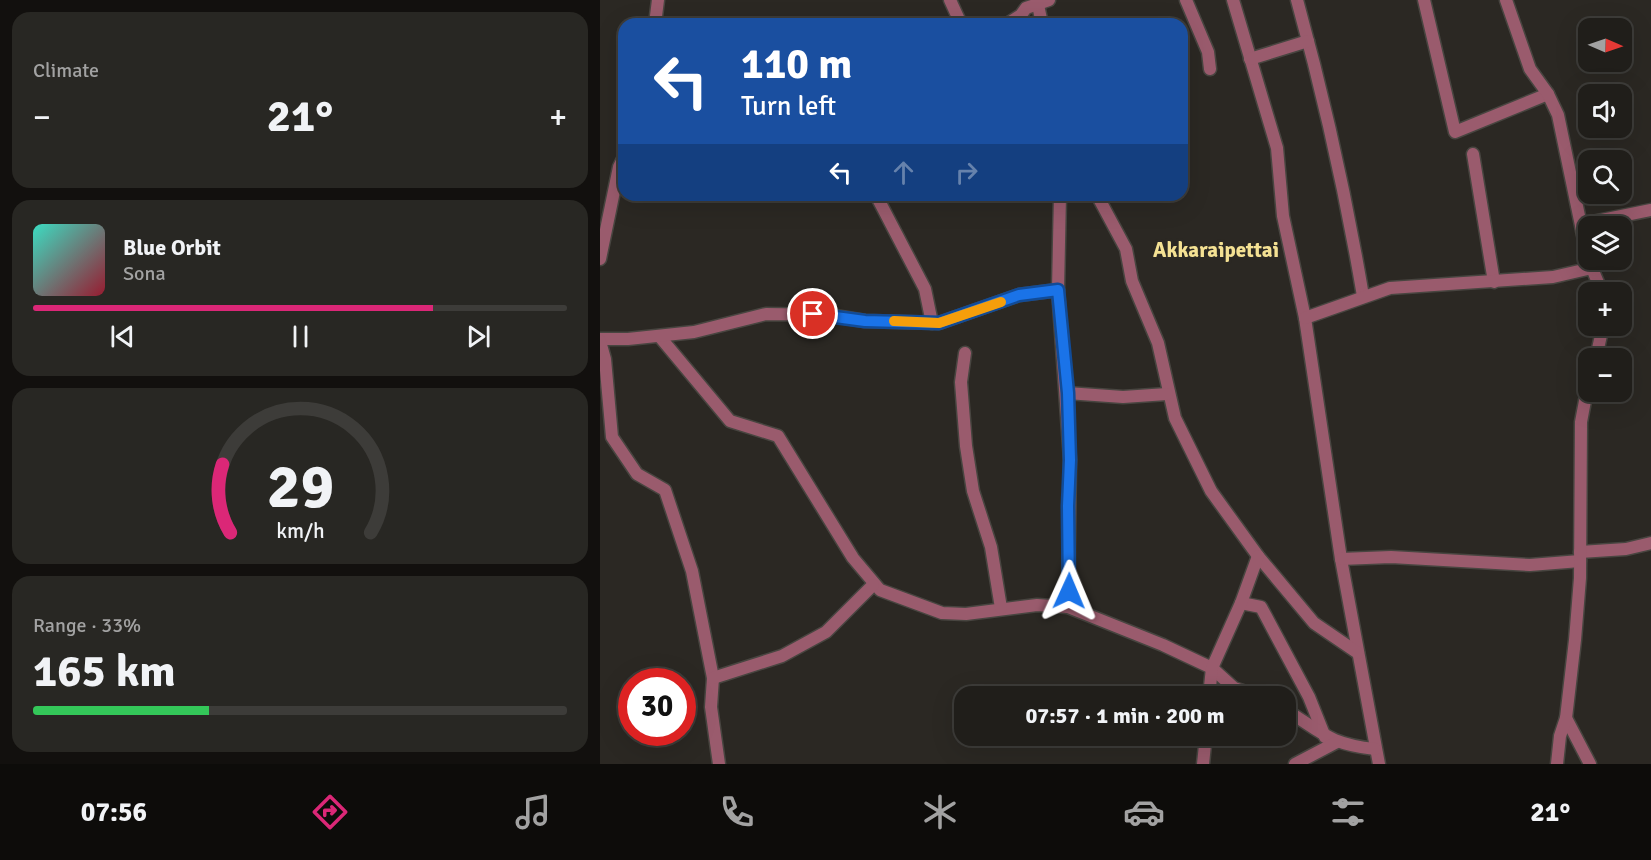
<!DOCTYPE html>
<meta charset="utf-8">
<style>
body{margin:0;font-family:Signika,sans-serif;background:#282723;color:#f1f3f6;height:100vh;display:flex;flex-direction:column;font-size:22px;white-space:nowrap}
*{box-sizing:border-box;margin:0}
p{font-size:20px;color:#a2a2a2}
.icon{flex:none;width:33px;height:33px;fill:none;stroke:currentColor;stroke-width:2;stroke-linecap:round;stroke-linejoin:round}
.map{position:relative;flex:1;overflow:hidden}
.drawer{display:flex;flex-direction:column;gap:12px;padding:12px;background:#12100e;width:600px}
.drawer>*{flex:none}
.top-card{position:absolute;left:18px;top:18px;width:570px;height:183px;border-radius:18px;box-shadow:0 6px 24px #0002,0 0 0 2px #3d3c39;background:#1a4fa0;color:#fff;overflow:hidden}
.needle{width:39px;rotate:92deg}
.controls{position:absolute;left:978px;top:18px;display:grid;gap:12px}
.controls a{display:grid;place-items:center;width:54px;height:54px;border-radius:12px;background:#201e1a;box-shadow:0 6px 24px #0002,0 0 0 2px #3d3c39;font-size:30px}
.speed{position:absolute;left:18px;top:668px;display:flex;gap:12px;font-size:30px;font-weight:700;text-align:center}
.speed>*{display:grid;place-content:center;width:78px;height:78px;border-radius:50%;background:#201e1a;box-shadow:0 6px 24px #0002,0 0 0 2px #3d3c39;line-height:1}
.speed .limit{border:9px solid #d22;background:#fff;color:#111}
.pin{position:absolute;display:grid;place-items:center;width:51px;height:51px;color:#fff;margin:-26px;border:3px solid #fff;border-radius:50%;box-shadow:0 2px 6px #0007}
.me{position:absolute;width:66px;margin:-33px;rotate:1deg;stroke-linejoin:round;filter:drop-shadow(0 0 4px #0008)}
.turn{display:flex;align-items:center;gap:21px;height:126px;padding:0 24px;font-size:27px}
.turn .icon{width:78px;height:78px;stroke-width:2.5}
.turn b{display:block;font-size:42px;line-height:51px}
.lanes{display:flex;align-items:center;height:57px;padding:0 24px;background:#0003;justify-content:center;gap:30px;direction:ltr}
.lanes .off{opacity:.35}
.big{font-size:45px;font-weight:700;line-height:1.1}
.drawer .tile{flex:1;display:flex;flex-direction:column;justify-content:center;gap:9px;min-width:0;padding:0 21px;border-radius:18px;background:#282723}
.drawer .dial{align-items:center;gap:0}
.dial svg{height:156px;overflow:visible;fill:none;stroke:#3d3c39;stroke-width:7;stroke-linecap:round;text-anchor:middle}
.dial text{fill:#f1f3f6;stroke:none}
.song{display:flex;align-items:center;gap:18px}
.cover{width:72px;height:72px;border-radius:9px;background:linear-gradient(135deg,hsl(170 70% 55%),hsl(350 70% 35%))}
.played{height:6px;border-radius:3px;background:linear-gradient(90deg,#db2777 75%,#3d3c39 75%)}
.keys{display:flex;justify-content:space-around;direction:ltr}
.heat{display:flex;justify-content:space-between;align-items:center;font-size:33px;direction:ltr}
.charge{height:9px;border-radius:4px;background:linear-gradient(90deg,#34c759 33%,#3d3c39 0)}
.trip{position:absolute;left:354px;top:686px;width:342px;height:60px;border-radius:18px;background:#201e1a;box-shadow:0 6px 24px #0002,0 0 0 2px #3d3c39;font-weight:700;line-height:60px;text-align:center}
.dock{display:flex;height:96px;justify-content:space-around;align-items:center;background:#0d0c0a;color:#a2a2a2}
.dock .icon{width:42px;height:42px}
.dock .on{color:#db2777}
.dock b{font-size:27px;color:#f1f3f6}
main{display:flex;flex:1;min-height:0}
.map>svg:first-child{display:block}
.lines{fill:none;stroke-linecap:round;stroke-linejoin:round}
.street-casing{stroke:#484540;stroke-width:15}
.street{stroke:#9a5b6d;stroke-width:12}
.route-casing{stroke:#114b97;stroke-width:15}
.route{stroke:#1a73e8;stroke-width:10}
.slow{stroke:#f59e0b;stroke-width:10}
.labels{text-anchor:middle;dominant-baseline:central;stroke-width:6;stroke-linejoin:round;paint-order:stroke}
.quarter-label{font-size:21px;font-weight:bold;fill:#f4e193;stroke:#2b2823}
</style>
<main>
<section class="drawer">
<div class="tile"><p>Climate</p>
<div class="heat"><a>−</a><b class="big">21°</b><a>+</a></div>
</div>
<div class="tile">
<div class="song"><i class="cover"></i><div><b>Blue Orbit</b><p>Sona</p></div></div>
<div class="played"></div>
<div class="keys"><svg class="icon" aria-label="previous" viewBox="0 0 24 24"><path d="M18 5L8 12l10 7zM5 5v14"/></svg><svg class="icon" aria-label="pause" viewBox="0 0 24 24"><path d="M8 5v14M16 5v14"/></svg><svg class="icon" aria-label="next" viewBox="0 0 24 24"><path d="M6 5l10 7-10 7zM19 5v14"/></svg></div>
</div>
<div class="tile dial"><svg viewBox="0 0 100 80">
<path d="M14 69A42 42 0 1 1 86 69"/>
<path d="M14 69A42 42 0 0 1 10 34" stroke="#db2777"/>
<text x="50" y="56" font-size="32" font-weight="700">29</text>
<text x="50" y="72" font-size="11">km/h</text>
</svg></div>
<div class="tile"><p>Range · 33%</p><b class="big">165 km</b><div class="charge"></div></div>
</section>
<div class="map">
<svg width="1051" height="764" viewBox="0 0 1051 764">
<rect width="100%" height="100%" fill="#2b2823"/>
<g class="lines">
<defs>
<g id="street">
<path d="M350 0 361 24"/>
<path d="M437 0 442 24"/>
<path d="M586 0 608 52 610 69"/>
<path d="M633 0 677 148 683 216 705 318 741 559 779 764"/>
<path d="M697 0C724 97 746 196 763 296"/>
<path d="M824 0 855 132 948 94"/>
<path d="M906 0 930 69 948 94 958 115 988 259 1002 292"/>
<path d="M55 24 58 0"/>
<path d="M407 24 421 15 426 8 449 0"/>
<path d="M650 59 708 41"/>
<path d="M873 154 894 282"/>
<path d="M276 195 325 289 332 323"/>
<path d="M460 195 458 290 470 460 468 607"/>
<path d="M497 195 526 249 532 281 558 343 575 418 611 491 658 556 714 623 758 653"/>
<path d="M982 224 1051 210"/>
<path d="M0 259 19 167 24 157"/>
<path d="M705 318 790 288 953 277 992 268"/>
<path d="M60 337 130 421 178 436 253 558 280 590 342 613 366 614 437 605 468 607 563 645 612 668 634 688 658 696"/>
<path d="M0 339H28L94 332 166 314 229 315 265 321 339 323 419 295 458 290"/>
<path d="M0 341 5 359 12 437 37 474 65 490 92 571 113 678 111 707 119 764"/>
<path d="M365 353 361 382 366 446 373 491 391 547 401 608"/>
<path d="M996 358 1003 326"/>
<path d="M467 393 523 397 567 394"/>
<path d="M980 552 1026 549 1051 543"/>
<path d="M741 559 791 557 930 565 980 561"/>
<path d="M641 603 661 607 709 697 725 737"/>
<path d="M113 678 182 656 226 632 273 585"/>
<path d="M609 696 612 668 641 603 658 556"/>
<path d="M686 710C723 733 729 744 775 749"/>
<path d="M966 718 990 764"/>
<path d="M603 764 606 735"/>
<path d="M695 764 737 742"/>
<path d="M957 764 960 736 966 718 975 640 980 578 981 422 988 385"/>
</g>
</defs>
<use href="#street" class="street-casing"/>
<use href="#street" class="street"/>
</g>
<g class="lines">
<defs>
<path id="route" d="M213 314 265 321 339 323 419 295 458 290 468 393 470 460 468 506 469 591"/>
</defs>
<use href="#route" class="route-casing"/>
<use href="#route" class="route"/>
<path class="slow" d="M294 321 339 323 401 302"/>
</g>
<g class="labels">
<g class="quarter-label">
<text x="616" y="250">Akkaraipettai</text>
</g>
</g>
</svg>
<div class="controls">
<a><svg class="needle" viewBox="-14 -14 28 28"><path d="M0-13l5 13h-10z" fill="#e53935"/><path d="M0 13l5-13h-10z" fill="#a2a2a2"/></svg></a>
<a><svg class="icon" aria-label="sound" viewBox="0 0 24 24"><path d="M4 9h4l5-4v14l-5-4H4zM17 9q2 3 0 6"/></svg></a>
<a><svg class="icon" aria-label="search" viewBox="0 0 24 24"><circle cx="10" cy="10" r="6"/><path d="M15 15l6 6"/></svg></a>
<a><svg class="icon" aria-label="layers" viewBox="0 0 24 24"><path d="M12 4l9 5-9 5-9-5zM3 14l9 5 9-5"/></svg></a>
<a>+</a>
<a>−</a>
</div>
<div class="speed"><div class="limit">30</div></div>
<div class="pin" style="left:213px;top:314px;background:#d93025"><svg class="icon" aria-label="arrive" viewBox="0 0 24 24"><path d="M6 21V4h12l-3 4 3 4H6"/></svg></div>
<svg class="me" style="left:469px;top:591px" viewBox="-20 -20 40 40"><path d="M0-17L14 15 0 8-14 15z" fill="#1a73e8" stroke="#fff" stroke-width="4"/></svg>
<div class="trip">07:57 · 1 min · 200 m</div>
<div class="top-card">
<div class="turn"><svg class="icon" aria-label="left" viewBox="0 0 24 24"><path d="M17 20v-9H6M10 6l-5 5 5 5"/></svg><div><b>110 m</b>Turn left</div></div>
<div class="lanes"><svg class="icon" aria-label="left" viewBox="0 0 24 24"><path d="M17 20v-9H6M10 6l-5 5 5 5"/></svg><svg class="icon off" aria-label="ahead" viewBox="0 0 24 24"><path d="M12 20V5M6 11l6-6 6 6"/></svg><svg class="icon off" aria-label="right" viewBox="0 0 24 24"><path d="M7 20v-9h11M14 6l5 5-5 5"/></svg></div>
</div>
</div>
</main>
<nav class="dock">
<b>07:56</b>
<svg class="icon on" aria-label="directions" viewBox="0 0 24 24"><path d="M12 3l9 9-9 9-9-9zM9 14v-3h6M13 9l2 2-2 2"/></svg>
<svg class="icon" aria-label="music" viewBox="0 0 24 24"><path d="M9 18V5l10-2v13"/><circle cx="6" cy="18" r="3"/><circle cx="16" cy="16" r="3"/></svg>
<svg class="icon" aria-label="phone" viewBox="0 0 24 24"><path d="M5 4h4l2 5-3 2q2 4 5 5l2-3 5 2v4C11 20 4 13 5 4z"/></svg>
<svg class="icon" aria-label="climate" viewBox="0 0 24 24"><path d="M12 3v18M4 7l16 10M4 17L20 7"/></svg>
<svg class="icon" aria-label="car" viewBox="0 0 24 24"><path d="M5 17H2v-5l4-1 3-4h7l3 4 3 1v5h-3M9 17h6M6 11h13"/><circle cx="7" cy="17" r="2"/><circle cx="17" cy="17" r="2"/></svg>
<svg class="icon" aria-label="filters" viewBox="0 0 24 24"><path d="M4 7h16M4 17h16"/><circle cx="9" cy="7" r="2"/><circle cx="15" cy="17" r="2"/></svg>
<b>21°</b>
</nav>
